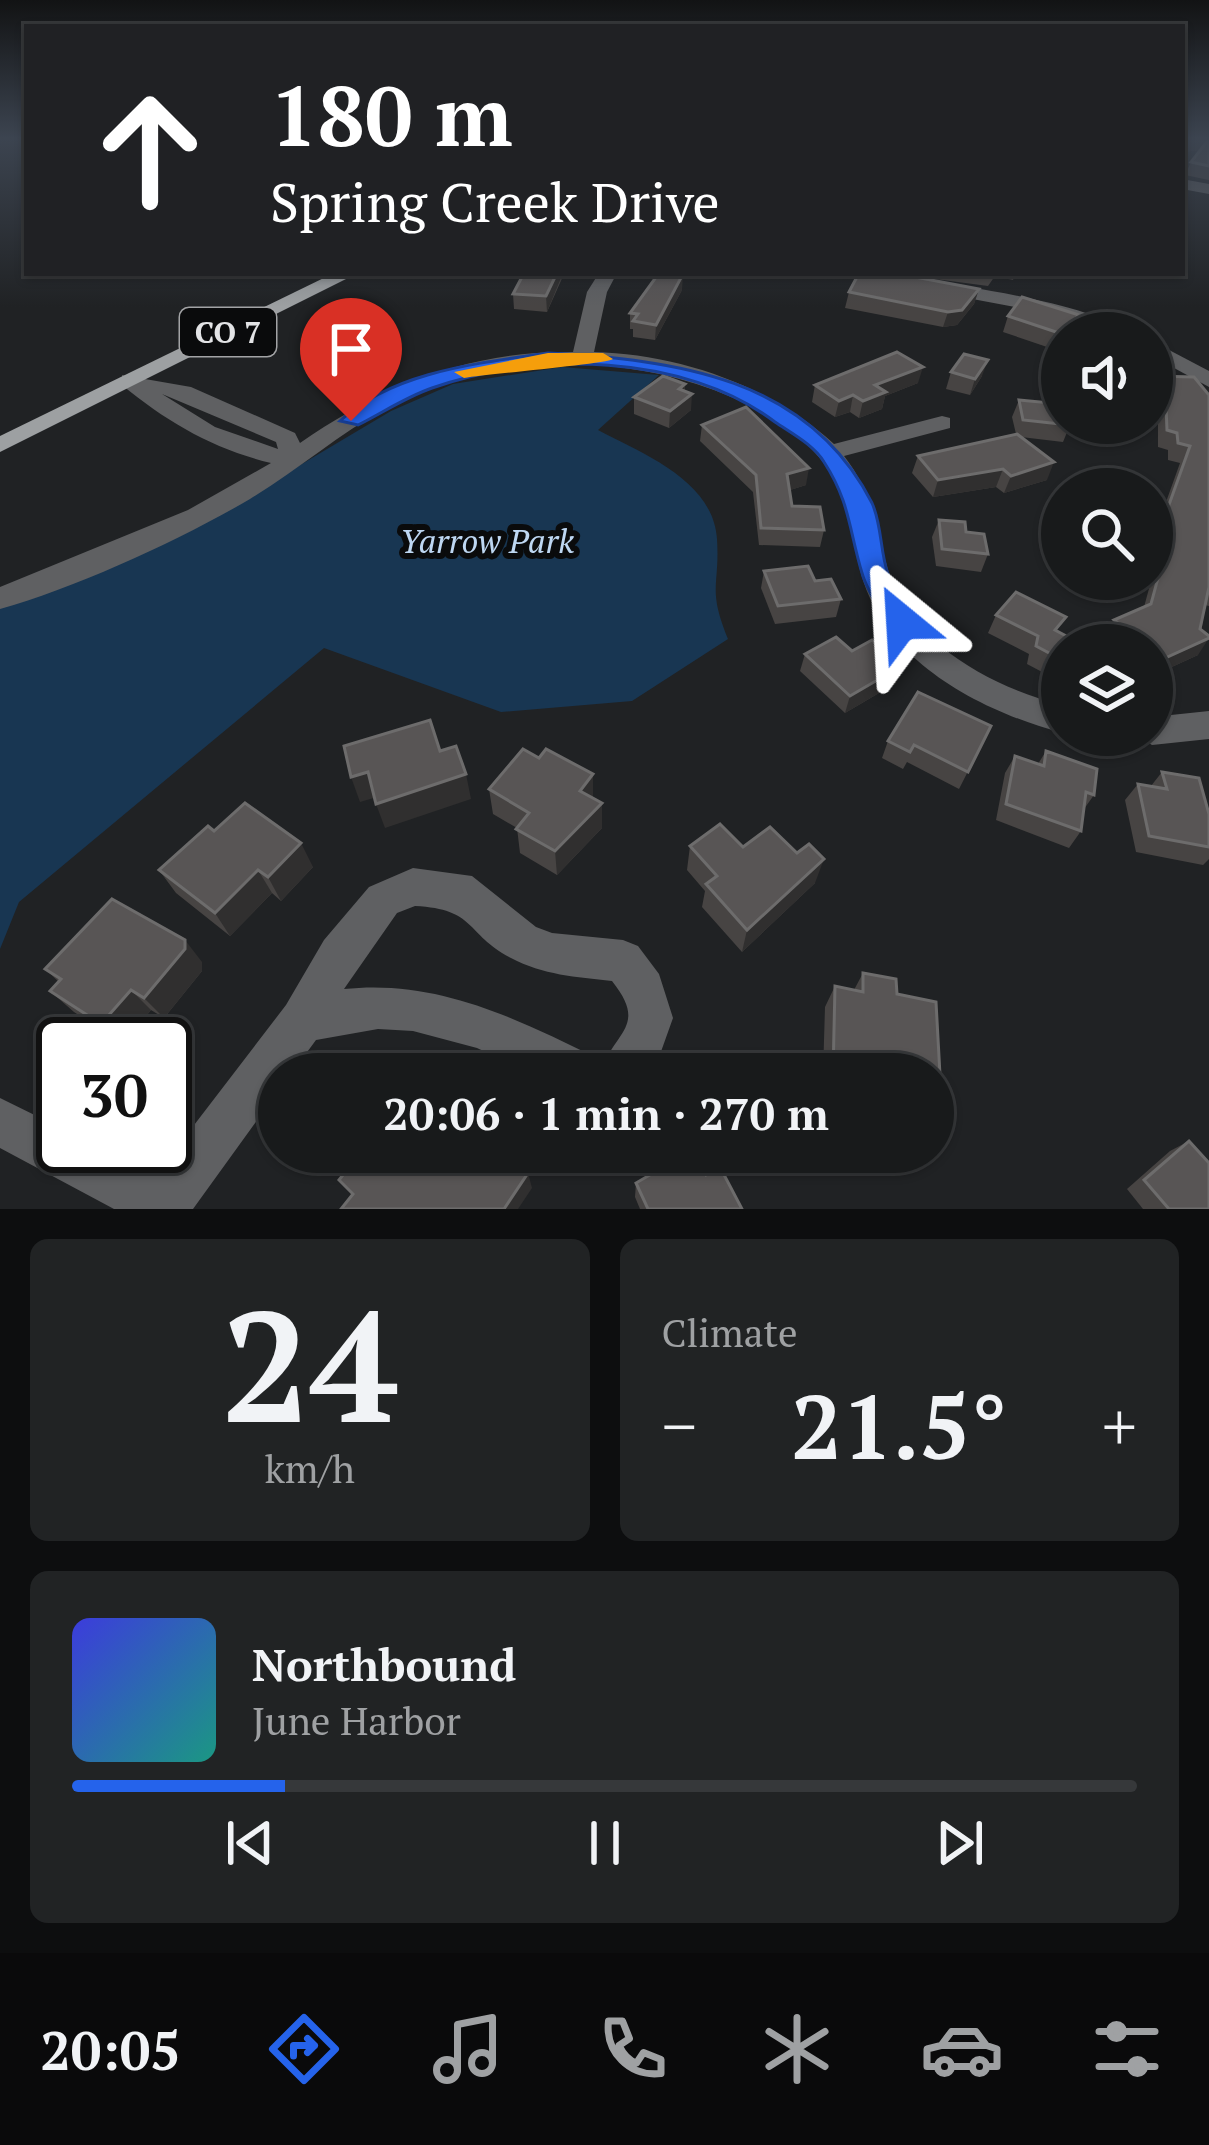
<!DOCTYPE html>
<meta charset="utf-8">
<style>
body{margin:0;font-family:"PT Serif",serif;background:#212324;color:#f1f3f6;height:100vh;display:flex;flex-direction:column;font-size:45px;white-space:nowrap}
*{box-sizing:border-box;margin:0}
p{font-size:39px;color:#9fa1a3}
.icon{flex:none;width:66px;height:66px;fill:none;stroke:currentColor;stroke-width:2;stroke-linecap:round;stroke-linejoin:round}
.map{position:relative;height:1209px;overflow:hidden}
.panel{display:flex;flex-direction:column;gap:30px;padding:30px;background:#0d0e0f;flex:1}
.panel>*{flex:none}
.hud{position:absolute;left:24px;top:24px;width:1161px;height:252px;border-radius:0px;box-shadow:0 3px 9px #0004,0 0 0 3px #36383a;background:#202124;color:#fff;overflow:hidden}
.buttons{position:absolute;left:1041px;top:312px;display:grid;gap:24px}
.buttons a{display:grid;place-items:center;width:132px;height:132px;border-radius:50%;background:#181a1b;box-shadow:0 3px 9px #0004,0 0 0 3px #36383a;font-size:60px}
.speed{position:absolute;left:36px;top:1017px;display:flex;gap:24px;font-size:60px;font-weight:700;text-align:center}
.speed>*{display:grid;place-content:center;width:156px;height:156px;border-radius:50%;background:#181a1b;box-shadow:0 3px 9px #0004,0 0 0 3px #36383a;line-height:1}
.speed .limit{border:6px solid #111;border-radius:18px;background:#fff;color:#111}
.pin{position:absolute;display:grid;place-items:center;width:102px;height:102px;color:#fff;margin:-123px -51px;border-radius:50% 50% 50% 0;rotate:-45deg;box-shadow:0 0 12px #0007}
.pin .icon{rotate:45deg}
.me{position:absolute;width:132px;margin:-66px;rotate:333deg;stroke-linejoin:round;filter:drop-shadow(0 0 9px #0008)}
.turn{display:flex;align-items:center;gap:42px;height:252px;padding:0 48px;font-size:54px}
.turn .icon{width:156px;height:156px;stroke-width:2.5}
.turn b{display:block;font-size:84px;line-height:102px}
.big{font-size:90px;font-weight:600;line-height:1.1}
.panel .tile{flex:1;display:flex;flex-direction:column;justify-content:center;gap:18px;min-width:0;padding:0 42px;border-radius:18px;background:#212324}
.panel .dial{align-items:center;gap:0}
.dial b{font-size:156px;line-height:1}
.song{display:flex;align-items:center;gap:36px}
.cover{width:144px;height:144px;border-radius:18px;background:linear-gradient(135deg,hsl(240 70% 55%),hsl(170 70% 35%))}
.played{height:12px;border-radius:6px;background:linear-gradient(90deg,#2563eb 20%,#36383a 20%)}
.keys{display:flex;justify-content:space-around;direction:ltr}
.heat{display:flex;justify-content:space-between;align-items:center;font-size:66px;direction:ltr}
.panel .tiles{flex:1;display:grid;gap:30px;grid-template-columns:1fr 1fr}
.tile:last-child{grid-column:span 2}
.trip{position:absolute;left:258px;top:1053px;width:696px;height:120px;border-radius:60px;background:#181a1b;box-shadow:0 3px 9px #0004,0 0 0 3px #36383a;font-weight:600;line-height:120px;text-align:center}
.menu{display:flex;height:192px;justify-content:space-around;align-items:center;background:#0a0a0b;color:#9fa1a3}
.menu .icon{width:84px;height:84px}
.menu .active{color:#2563eb}
.menu b{font-size:54px;color:#f1f3f6}
.map>svg:first-child{display:block}
.green{fill:#183652}
.lines{fill:none;stroke-linecap:round;stroke-linejoin:round}
.lane{fill:#5f6062;fill-rule:evenodd}
.street{fill:#5f6062;fill-rule:evenodd}
.primary{fill:#9da0a2;fill-rule:evenodd}
.wall{fill:#474443}
.shaded-wall{fill:#302f2f}
.building{fill:#585555;stroke:#6d6c6c;stroke-width:3}
.route{fill:#2563eb;stroke:#184099;stroke-width:3}
.slow{fill:#f59e0b}
.labels{text-anchor:middle;dominant-baseline:central;stroke-width:12;stroke-linejoin:round;paint-order:stroke}
.shield{fill:#0a0b0c;stroke:#a2a3a5;stroke-width:3}
.shield-label{font-size:30px;font-weight:bold;fill:#e3e4e6}
.park-label{font-size:33px;font-style:italic;fill:#bed7f2;stroke:#0a0b0c}
</style>
<div class="map">
<svg width="1209" height="1209" viewBox="0 0 1209 1209">
<rect width="100%" height="100%" fill="#202224"/>
<path class="green" d="M562 367 659 375 598 430C643 454 713 480 717 539 720 587 707 587 728 639L632 701 501 712 324 648 19 902 0 949V607L213 517 391 411 453 384Z"/>
<g class="lines">
<path class="lane" d="M1116 273H1164L1159 276H1121Z"/>
<g class="street">
<path d="M1182 179 1209 184V194L1182 189Z"/>
<path d="M599 273H617L607 292 594 352C679 354 771 386 834 444L942 416 950 418V428L844 456C874 494 876 532 890 576 912 645 997 689 1062 705V733C982 711 888 664 862 577 852 544 853 511 836 481 810 436 760 407 714 390 608 351 487 356 387 408 338 434 297 471 250 499 180 540 78 587 0 609V587L188 510 271 463C213 449 167 422 122 385V375L191 387 295 433 300 443C382 386 471 350 573 352L587 292ZM162 394 276 442 278 449 215 427Z"/>
<path d="M834 273C893 273 1087 299 1130 333H1098L1015 307Z"/>
<path d="M1152 341 1209 371V387L1152 356Z"/>
<path d="M1209 711V739L1152 745 1137 735H1152V717Z"/>
<path d="M413 868 472 876 536 927 552 933 623 940 638 946 659 974 673 1018 653 1074H532L477 1048 413 1031 378 1029 316 1040 291 1074H279V1090L193 1209H114L0 1148V1098L63 1129V1146H96L155 1176 286 1005 324 940 369 887ZM415 906C477 909 465 934 511 958 543 975 576 977 612 981 647 1025 617 1030 602 1068L597 1058C515 1018 437 979 344 989L397 913Z"/>
</g>
<path class="primary" d="M334 273H358L0 452V436Z"/>
</g>
<g class="wall">
<path d="M1209 138V180L1185 175 1191 162 1200 150 1182 152V140Z"/>
<path d="M524 273H574L572 275 564 274 547 312 514 309 513 294Z"/>
<path d="M859 273H1015L1013 280 995 276 988 286 905 275 979 289 974 304 957 325 943 327 845 308 849 292Z"/>
<path d="M682 290 655 340 633 337V329H630V313Z"/>
<path d="M1008 316 1073 330 1062 333V340L1053 349 1003 332Z"/>
<path d="M951 372 982 376 970 395 946 389Z"/>
<path d="M918 383 885 396 882 409 859 418 850 412 835 417 812 402 815 385Z"/>
<path d="M685 384V391L691 410 669 428 634 414V397Z"/>
<path d="M1152 386 1209 395V606L1205 605 1198 655 1152 676V645H1113L1104 638 1114 620 1144 607 1160 548 1152 545V541L1180 463 1168 460V450L1158 447V423L1152 415Z"/>
<path d="M1019 400 1070 425 1063 442 1021 437 1047 480 1004 493 996 487 933 497 912 473 918 456 1016 434 1012 417Z"/>
<path d="M702 425 806 485 790 490 792 506 824 530 820 547 759 545 753 492 700 441Z"/>
<path d="M939 520 966 532 988 554 981 572 936 566 932 537Z"/>
<path d="M764 571 815 581 841 599 836 617 775 624 761 588Z"/>
<path d="M996 615 1058 632 1068 637 1058 654 1044 673 1027 664 1029 654 988 633Z"/>
<path d="M852 651 896 683 845 713 800 671 805 654Z"/>
<path d="M991 726 959 789 907 762 903 769 882 758 888 741Z"/>
<path d="M1046 751 1094 795 1084 809 1081 831 1069 848 996 820 1005 773 1015 756 1038 764Z"/>
<path d="M1162 772 1209 814V859L1203 865 1136 852 1125 800 1138 784 1151 786Z"/>
<path d="M489 789 593 798 602 828 557 875 520 853 517 828 493 814Z"/>
<path d="M214 831 313 867 281 901 272 893 230 936 176 893 159 870Z"/>
<path d="M690 846 743 847 815 883 742 952 702 907 705 891 687 870Z"/>
<path d="M202 962V971L164 1018 151 1010 123 1044 74 1012 50 991 59 982 45 969Z"/>
<path d="M863 973 897 994 940 1075 933 1083V1074H823L825 1007 835 986 854 990Z"/>
<path d="M1189 1141 1209 1209H1143L1127 1189 1170 1151Z"/>
<path d="M821 1152H924V1156L909 1172Z"/>
<path d="M706 1175 742 1209H640L635 1197 636 1183Z"/>
</g>
<g class="shaded-wall">
<path d="M1209 138 1205 149 1182 152V140Z"/>
<path d="M557 273H563L547 312 546 296Z"/>
<path d="M683 274 682 290 655 340 656 325Z"/>
<path d="M979 289 974 304 957 325 943 327 948 312Z"/>
<path d="M1079 315 1073 330 1070 333H1062V340L1053 349 1059 333Z"/>
<path d="M988 360 982 376 970 395 975 379Z"/>
<path d="M923 367 918 383 885 396 882 409 859 418 863 401 875 385Z"/>
<path d="M685 384 684 400 692 394 691 410 669 428 670 411 679 389Z"/>
<path d="M853 395 850 412 835 417 839 401Z"/>
<path d="M1054 462 1047 480 1004 493 1011 476Z"/>
<path d="M809 468 806 485 784 492 787 474Z"/>
<path d="M1003 469 996 487 933 497 938 480Z"/>
<path d="M1068 637 1058 654 1044 673 1053 655Z"/>
<path d="M1209 638 1198 655 1152 676 1163 659Z"/>
<path d="M903 665 896 683 845 713 850 696Z"/>
<path d="M368 772 377 797 360 802 351 777Z"/>
<path d="M466 774 471 799 385 828 376 804Z"/>
<path d="M593 774V799L580 791Z"/>
<path d="M602 803V828L557 875 555 851Z"/>
<path d="M301 843 313 867 281 901 268 877Z"/>
<path d="M824 859 815 883 742 952 747 930Z"/>
<path d="M258 870 272 893 230 936 215 913Z"/>
<path d="M185 940 202 962V971L164 1018 144 998Z"/>
<path d="M131 990 151 1010 123 1044 101 1024Z"/>
<path d="M528 1173 532 1188 518 1209H504Z"/>
</g>
<g class="building">
<path d="M1209 139V166L1191 162Z"/>
<path d="M524 273H557L546 296 513 294Z"/>
<path d="M659 273 683 274 656 325 633 321 638 314 630 313Z"/>
<path d="M859 273H894L979 289 962 310 948 312 849 292Z"/>
<path d="M1022 297 1079 315 1059 333 1008 316Z"/>
<path d="M897 352 923 367 875 385 886 392 863 401 853 395 839 401 815 385Z"/>
<path d="M964 354 988 360 975 379 951 372Z"/>
<path d="M663 376 685 384 679 389 692 394 670 411 634 397Z"/>
<path d="M1152 376 1194 377 1209 395V587L1200 629 1209 636V638L1163 659 1152 651V645H1145L1114 620 1151 604 1171 530 1161 527 1190 446 1178 443 1177 433 1167 430 1166 406 1152 386Z"/>
<path d="M1019 400 1062 404V423H1070V425L1023 420Z"/>
<path d="M746 407 809 468 787 474 792 506 820 507 824 530 761 528 756 475 702 425Z"/>
<path d="M1017 434 1054 462 1011 476 1003 469 938 480 918 456Z"/>
<path d="M939 520 965 522 966 532 984 534 988 554 942 549Z"/>
<path d="M808 566 815 581 831 579 841 599 778 606 764 571Z"/>
<path d="M1016 592 1066 617 1055 630 1068 637 1053 655 1036 646 1038 636 996 615Z"/>
<path d="M836 637 852 651 872 640 903 665 850 696 805 654Z"/>
<path d="M918 692 991 726 968 772 914 745 910 752 888 741Z"/>
<path d="M430 720 440 751 456 746 466 774 376 804 368 772 351 777 344 746Z"/>
<path d="M523 749 539 758 546 749 593 774 580 791 602 803 555 851 516 829 529 813 489 789Z"/>
<path d="M1046 751 1097 769 1094 795 1086 792 1081 831 1006 804 1015 756 1044 766Z"/>
<path d="M1162 772 1199 778 1209 814V847L1149 836 1138 784 1167 789Z"/>
<path d="M245 803 301 843 268 877 258 870 215 913 159 870 208 826 214 831Z"/>
<path d="M720 824 743 847 770 827 797 853 809 844 824 859 747 930 706 884 717 876 690 846Z"/>
<path d="M112 899 185 940V949L144 998 131 990 101 1024 50 991 61 979 45 969Z"/>
<path d="M863 973 896 979 897 994 936 1002 940 1075 921 1070V1074H833L835 986 863 992Z"/>
<path d="M1189 1141 1209 1163V1209H1169L1144 1180Z"/>
<path d="M361 1152H504L528 1173 504 1209H341L353 1194 339 1180Z"/>
<path d="M689 1152H694L706 1175 720 1167 742 1209H648L636 1183Z"/>
</g>
<linearGradient id="sky" x2="0" y2="1"><stop stop-color="#121314"/><stop offset="0.45" stop-color="#3c4450"/><stop offset="1" stop-color="#3c4450" stop-opacity="0"/></linearGradient>
<rect width="1209" height="307" fill="url(#sky)"/>
<path class="route" d="M548 353C676 360 808 377 872 503 882 525 880 552 888 574 894 591 907 607 915 622L911 630H892C882 612 867 592 862 573 849 530 850 502 824 462 814 445 791 433 775 422 684 353 536 351 432 388 406 397 382 413 358 425L340 421C393 371 480 363 548 353Z"/>
<path class="slow" d="M548 353H603L613 359C606 364 487 374 464 378L454 372Z"/>
<g class="labels">
<rect class="shield" x="180" y="308" width="96" height="48" rx="9"/>
<g class="shield-label">
<text x="228" y="332">CO 7</text>
</g>
<g class="park-label">
<text x="487" y="540">Yarrow Park</text>
</g>
</g>
</svg>
<div class="buttons">
<a><svg class="icon" aria-label="sound" viewBox="0 0 24 24"><path d="M4 9h4l5-4v14l-5-4H4zM17 9q2 3 0 6"/></svg></a>
<a><svg class="icon" aria-label="search" viewBox="0 0 24 24"><circle cx="10" cy="10" r="6"/><path d="M15 15l6 6"/></svg></a>
<a><svg class="icon" aria-label="layers" viewBox="0 0 24 24"><path d="M12 4l9 5-9 5-9-5zM3 14l9 5 9-5"/></svg></a>
</div>
<div class="speed"><div class="limit">30</div></div>
<div class="pin" style="left:351px;top:421px;background:#d93025"><svg class="icon" aria-label="arrive" viewBox="0 0 24 24"><path d="M6 21V4h12l-3 4 3 4H6"/></svg></div>
<svg class="me" style="left:902px;top:622px" viewBox="-20 -20 40 40"><path d="M0-17L14 15 0 8-14 15z" fill="#2563eb" stroke="#fff" stroke-width="4"/></svg>
<div class="trip">20:06 · 1 min · 270 m</div>
<div class="hud">
<div class="turn"><svg class="icon" aria-label="ahead" viewBox="0 0 24 24"><path d="M12 20V5M6 11l6-6 6 6"/></svg><div><b>180 m</b>Spring Creek Drive</div></div>
</div>
</div>
<section class="panel">
<div class="tiles">
<div class="tile dial"><b>24</b><p>km/h</p></div>
<div class="tile"><p>Climate</p>
<div class="heat"><a>−</a><b class="big">21.5°</b><a>+</a></div>
</div>
<div class="tile">
<div class="song"><i class="cover"></i><div><b>Northbound</b><p>June Harbor</p></div></div>
<div class="played"></div>
<div class="keys"><svg class="icon" aria-label="previous" viewBox="0 0 24 24"><path d="M18 5L8 12l10 7zM5 5v14"/></svg><svg class="icon" aria-label="pause" viewBox="0 0 24 24"><path d="M8 5v14M16 5v14"/></svg><svg class="icon" aria-label="next" viewBox="0 0 24 24"><path d="M6 5l10 7-10 7zM19 5v14"/></svg></div>
</div>
</div>
</section>
<nav class="menu">
<b>20:05</b>
<svg class="icon active" aria-label="directions" viewBox="0 0 24 24"><path d="M12 3l9 9-9 9-9-9zM9 14v-3h6M13 9l2 2-2 2"/></svg>
<svg class="icon" aria-label="music" viewBox="0 0 24 24"><path d="M9 18V5l10-2v13"/><circle cx="6" cy="18" r="3"/><circle cx="16" cy="16" r="3"/></svg>
<svg class="icon" aria-label="phone" viewBox="0 0 24 24"><path d="M5 4h4l2 5-3 2q2 4 5 5l2-3 5 2v4C11 20 4 13 5 4z"/></svg>
<svg class="icon" aria-label="climate" viewBox="0 0 24 24"><path d="M12 3v18M4 7l16 10M4 17L20 7"/></svg>
<svg class="icon" aria-label="car" viewBox="0 0 24 24"><path d="M5 17H2v-5l4-1 3-4h7l3 4 3 1v5h-3M9 17h6M6 11h13"/><circle cx="7" cy="17" r="2"/><circle cx="17" cy="17" r="2"/></svg>
<svg class="icon" aria-label="filters" viewBox="0 0 24 24"><path d="M4 7h16M4 17h16"/><circle cx="9" cy="7" r="2"/><circle cx="15" cy="17" r="2"/></svg>
</nav>
